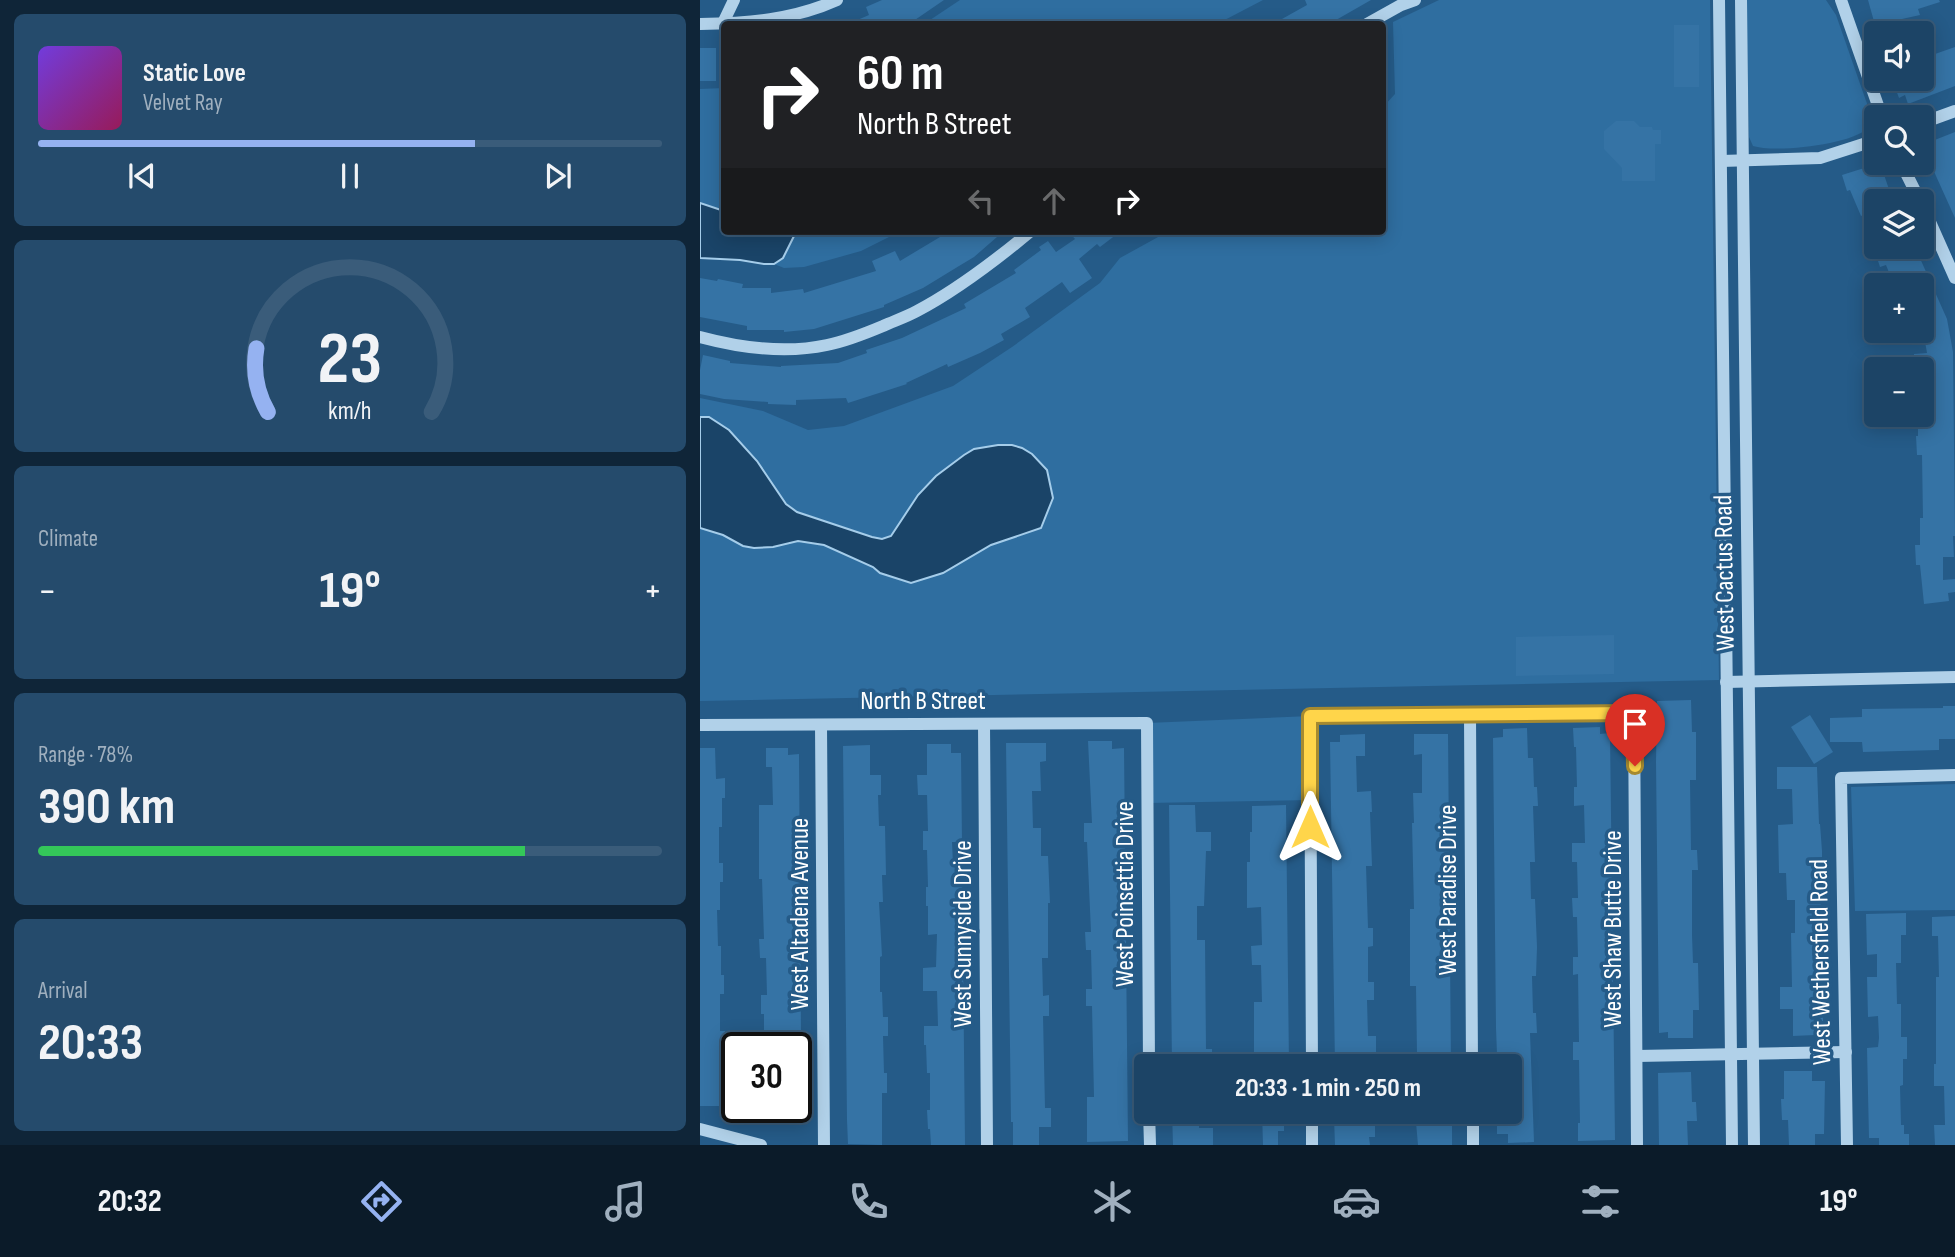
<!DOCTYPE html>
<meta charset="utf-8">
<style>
body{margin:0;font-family:"Sofia Sans Condensed",sans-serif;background:#254b6c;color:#f1f3f6;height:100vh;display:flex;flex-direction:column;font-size:26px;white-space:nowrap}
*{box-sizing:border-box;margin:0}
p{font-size:23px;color:#a0b0bf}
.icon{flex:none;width:38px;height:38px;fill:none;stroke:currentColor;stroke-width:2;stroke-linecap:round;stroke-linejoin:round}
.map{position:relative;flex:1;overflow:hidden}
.details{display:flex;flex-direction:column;gap:14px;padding:14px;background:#0f2538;width:700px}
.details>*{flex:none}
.top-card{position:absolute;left:21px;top:21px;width:665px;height:214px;border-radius:7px;box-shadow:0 4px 18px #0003,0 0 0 2px #3a5c7a;background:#202124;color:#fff;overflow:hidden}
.fabs{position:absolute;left:1164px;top:21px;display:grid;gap:14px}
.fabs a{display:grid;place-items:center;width:70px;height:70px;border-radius:7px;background:#1c4466;box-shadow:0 4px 18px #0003,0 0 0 2px #3a5c7a;font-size:35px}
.speed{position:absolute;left:21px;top:1032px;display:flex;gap:14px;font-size:35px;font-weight:700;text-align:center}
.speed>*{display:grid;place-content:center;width:91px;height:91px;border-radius:50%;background:#1c4466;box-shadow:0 4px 18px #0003,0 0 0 2px #3a5c7a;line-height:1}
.speed .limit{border:4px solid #111;border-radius:10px;background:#fff;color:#111}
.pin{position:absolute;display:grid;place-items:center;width:60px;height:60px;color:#fff;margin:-72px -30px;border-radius:50% 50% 50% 0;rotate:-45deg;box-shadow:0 0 7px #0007}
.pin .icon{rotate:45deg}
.me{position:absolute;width:77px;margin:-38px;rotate:0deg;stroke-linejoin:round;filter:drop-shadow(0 0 5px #0008)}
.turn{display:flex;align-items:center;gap:24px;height:147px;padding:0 21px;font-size:32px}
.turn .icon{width:91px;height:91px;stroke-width:2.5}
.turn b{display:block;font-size:49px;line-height:60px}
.lanes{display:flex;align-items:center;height:66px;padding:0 21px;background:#0003;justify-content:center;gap:35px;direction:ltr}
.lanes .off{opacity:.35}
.big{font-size:52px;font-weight:700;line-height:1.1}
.details .widget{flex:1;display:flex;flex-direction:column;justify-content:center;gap:10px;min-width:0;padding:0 24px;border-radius:10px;background:#254b6c}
.details .dial{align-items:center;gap:0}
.dial svg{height:182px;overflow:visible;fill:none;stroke:#3a5c7a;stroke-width:7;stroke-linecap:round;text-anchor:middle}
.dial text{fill:#f1f3f6;stroke:none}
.song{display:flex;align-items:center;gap:21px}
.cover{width:84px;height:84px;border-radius:10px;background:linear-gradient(135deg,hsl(260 70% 55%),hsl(330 70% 35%))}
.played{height:7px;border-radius:4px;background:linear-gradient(90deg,#95b2f1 70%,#3a5c7a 70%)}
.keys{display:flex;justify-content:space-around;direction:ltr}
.heat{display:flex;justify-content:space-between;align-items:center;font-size:38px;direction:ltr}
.charge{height:10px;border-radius:5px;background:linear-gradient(90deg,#34c759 78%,#3a5c7a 0)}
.trip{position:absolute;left:434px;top:1054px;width:388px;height:70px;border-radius:7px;background:#1c4466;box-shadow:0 4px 18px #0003,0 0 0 2px #3a5c7a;font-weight:700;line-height:70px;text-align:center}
.tab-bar{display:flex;height:112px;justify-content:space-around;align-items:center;background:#0b1b29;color:#a0b0bf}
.tab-bar .icon{width:49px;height:49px}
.tab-bar .current{color:#95b2f1}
.tab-bar b{font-size:32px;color:#f1f3f6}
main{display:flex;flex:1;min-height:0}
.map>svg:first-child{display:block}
.green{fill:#2f6ea0}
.water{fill:#1a4468;stroke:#a5cdea;stroke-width:2}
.building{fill:#3573a5}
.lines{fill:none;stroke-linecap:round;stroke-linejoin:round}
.minor{stroke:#b1d1e9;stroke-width:12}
.route-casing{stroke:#a68a30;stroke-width:18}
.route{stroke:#ffd54a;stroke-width:12}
.labels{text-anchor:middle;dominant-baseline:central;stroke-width:7;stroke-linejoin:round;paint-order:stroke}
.street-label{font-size:26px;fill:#fff;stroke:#255b88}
</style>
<main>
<section class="details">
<div class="widget">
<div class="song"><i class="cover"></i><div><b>Static Love</b><p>Velvet Ray</p></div></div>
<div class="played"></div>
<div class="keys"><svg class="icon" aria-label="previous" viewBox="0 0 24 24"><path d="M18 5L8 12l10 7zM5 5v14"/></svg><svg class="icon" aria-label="pause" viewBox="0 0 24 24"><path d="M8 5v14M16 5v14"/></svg><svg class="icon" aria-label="next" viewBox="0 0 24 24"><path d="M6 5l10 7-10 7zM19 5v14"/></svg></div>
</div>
<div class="widget dial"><svg viewBox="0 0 100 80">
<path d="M14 69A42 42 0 1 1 86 69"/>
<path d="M14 69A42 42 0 0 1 9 41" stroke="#95b2f1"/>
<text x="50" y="56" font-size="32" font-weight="700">23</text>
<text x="50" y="72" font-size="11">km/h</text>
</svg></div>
<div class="widget"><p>Climate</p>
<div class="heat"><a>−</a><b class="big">19°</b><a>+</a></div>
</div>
<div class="widget"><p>Range · 78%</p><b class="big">390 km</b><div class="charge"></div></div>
<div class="widget"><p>Arrival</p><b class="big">20:33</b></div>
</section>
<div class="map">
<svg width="1255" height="1145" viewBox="0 0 1255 1145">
<rect width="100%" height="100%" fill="#255b88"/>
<g class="green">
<path d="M260 0H563L517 24H224Z"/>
<path d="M739 0H1010L1019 680 0 701V398L63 411 108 430 144 426 253 386 312 347 400 283 420 258 469 231H682L683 107 695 94 693 22Z"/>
<path d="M1046 0H1126L1136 15 1172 118C1172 123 1172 125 1168 128 1151 145 1075 153 1053 146L1049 137Z"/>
<path d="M24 88V231H201L161 251 104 267 84 268 74 264H64L40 260 0 258V89Z"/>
<path d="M610 716V800L447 803V723Z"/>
<path d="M1255 784V910L1155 911 1151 787Z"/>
</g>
<g class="water">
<path d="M0 203 24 211V231H96L95 234 83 258 74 264H64L40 260 0 258Z"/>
<path d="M0 417H9L29 430 57 461 86 504 97 512 172 537 182 539 191 536 218 495 236 476 264 455 274 449 298 445H312L322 448 332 454 347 470 353 498 341 528 291 545 243 573 211 583 180 573 173 567 124 545 98 541 73 547 54 548 43 546 23 535 0 528Z"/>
</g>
<g class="building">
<path d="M182 0H244L209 24H148L169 15 166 7Z"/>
<path d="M605 0H671L629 24H573L607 5Z"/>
<path d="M1168 0H1239L1240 2 1218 9 1220 15 1175 25Z"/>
<rect x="974" y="25" width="25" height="62"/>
<path d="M1255 47V86L1208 104 1205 95 1199 98 1192 79H1222V56L1234 51 1235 54Z"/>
<rect x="0" y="48" width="16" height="33"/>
<path d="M916 121H934L940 127H952L953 130H961V144H955V181H922V168L904 149V131Z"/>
<path d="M1255 132V218L1222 145Z"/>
<path d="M1180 163 1193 201H1176V247H1215L1247 319 1253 352 1255 536H1253L1254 557H1243V580L1255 579V592L1248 593 1249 601 1224 604 1220 565H1216L1215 545H1220V518H1223L1222 455H1217L1216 436H1218V415H1222V369H1214V354L1227 353 1222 324V285H1194L1186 265 1180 267 1163 215 1161 216 1150 190 1147 191 1142 175Z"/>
<path d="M237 231H292L297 237 274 257 259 266 223 288 184 305V307L114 329 84 332V330H47V326L0 317V278L17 281 18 279 43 284 42 288H71V293L103 289 104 293 176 271 172 261 195 251 200 261 240 237Z"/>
<path d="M368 231H421L400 247 397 244 379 259 392 278 370 293 362 282 325 308 330 317 301 334 304 340 280 353 248 367 247 364 206 383 207 384 148 403 146 398 96 400V405L68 404V402L24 399 0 394V370L3 355 30 361V363L81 367V366L138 363 167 353 166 350 202 338 266 308 264 304 316 273 314 270 341 250 339 247 348 241 356 252 375 239Z"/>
<path d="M914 635V674L816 676V637Z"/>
<path d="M991 700 992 732H996V780H990L991 850H997L998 870H992V935L993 963H998L999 1010H993V1038H968V1032L959 1033 956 762 957 701Z"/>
<path d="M1243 706H1255V739H1239V750L1163 752 1162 742H1130V718L1162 717V709L1243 708Z"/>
<path d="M1110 715 1133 752 1114 764 1091 727Z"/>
<path d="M900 727V734L910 733 915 1140 878 1141V1123H880L879 1060H873V1042H879L878 974 873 975V957H878L877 917H873L872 898H878L877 862H872V843H885L884 805 874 806V787H877L876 747H874L873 728Z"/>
<path d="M827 728 828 758H833L834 787H837L838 806H833L835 862H830L831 899H835L837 947 836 976H832L833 1013H836L837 1033H830L834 1142 808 1143V1134H797V1124L808 1123V1111H810V1061H805V1054H797L796 1028 793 738 803 737V729Z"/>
<path d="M665 734V756H656L657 792 671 791 672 812H670L672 866H666L668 928H673V946L668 947V982H674V1000H667L668 1036H676V1055L660 1056V1066H635L630 742H640V735Z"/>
<path d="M714 734H748L751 1066H711V1054H717L716 986H710V909H714L712 823H714L713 793H722V754L714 755Z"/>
<path d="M388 741H412V749L424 748 428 1141 387 1142V1097H394L392 1006H386V989H392L391 950H386L385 932H391L387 842H384V823H392Z"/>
<path d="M306 743H346V761L340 762 341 791H332L333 828H341V856H348L350 903H348V958H342L343 996 349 995V1016H343L345 1108H351V1127H339V1145H313V1122H311Z"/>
<path d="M227 744H251V753H261L262 842H252L253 864 262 863 265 1145H231L230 1129H228L227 1110H230V1073H227L226 1045H224V1026H238L237 991H223V968L236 967 237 934 228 935V906H226V887H228L227 850H223V831H228L227 795H218L217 775H227Z"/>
<path d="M170 745V775H181V795H178L179 826H185L186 875H182L183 902H179L182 956 180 957V992H182L183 1017H188V1036H183L184 1073H187V1093H182V1145L148 1144 147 1120 143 746Z"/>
<path d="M0 748H15L16 779 25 778V798H22V827H19V863H23V882H20V910H17L18 946H21V975H24V994H20V1031H25V1050H19V1087H26V1106H0Z"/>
<path d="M66 748H88V755L99 754 101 1041 64 1042V1014H61V995H67L66 958H60L59 939H64L62 879H59V805H73L72 767H66Z"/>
<path d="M1077 767H1117L1119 824H1120L1122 851V863H1120L1123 1021 1115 1022V1035L1093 1036V1009H1080V987H1092L1091 933H1095V900H1087L1086 873H1079L1078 825 1093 824 1092 789H1077Z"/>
<path d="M469 805H495L496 832H511V851H506L504 906H497V940H505L506 1049H512V1066H472Z"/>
<path d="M586 805 589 1066H554V1002H562L561 965H552L551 946 562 945 561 907 547 908V862H550V832H552V806Z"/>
<path d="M1206 913V935H1201V963H1196L1197 1004H1201V1037H1207V1059H1203V1085L1200 1086 1201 1125H1204V1134H1209V1145H1179V1138H1169L1167 1048 1178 1047 1179 1038 1178 1016 1168 1017 1167 977H1177V954L1167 955 1166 914Z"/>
<path d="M1255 916V1145H1235L1234 1125H1245L1244 1086H1234V1064H1236V977H1239L1238 936H1232V917Z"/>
<path d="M1084 1071H1112V1081H1125L1124 1134H1115V1145H1089L1088 1120H1082L1081 1099H1084Z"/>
<path d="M991 1072 992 1102H996L997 1121H987L988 1145H959L958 1073Z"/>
<rect x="68" y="1108" width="24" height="15"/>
<path d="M472 1111H499V1128H513V1145H473Z"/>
<path d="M584 1111V1131H578V1145H563L562 1112Z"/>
<path d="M715 1111H752V1145H718Z"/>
<path d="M675 1117V1137H669L670 1145H635L634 1118Z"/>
</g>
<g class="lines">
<g class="minor">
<path d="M1019 0 1032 1145"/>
<path d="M1041 0 1054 1145"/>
<path d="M1141 0 1182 117"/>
<path d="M23 23 34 0"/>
<path d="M0 24C48 23 93 20 137 0"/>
<path d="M667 24 701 5 715 0"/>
<path d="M1222 123 1255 111"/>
<path d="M1021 161 1120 158 1176 140"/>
<path d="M1201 163 1220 201"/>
<path d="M1222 204 1255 278"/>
<path d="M0 337C41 348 85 354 127 345 147 341 164 334 183 326 194 321 206 317 217 311 257 290 296 260 331 231"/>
<path d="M1026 682 1255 677"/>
<path d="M770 715 772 1066"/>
<path d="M284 724 287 1145"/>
<path d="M0 725 447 723 449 1066"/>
<path d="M121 725 124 1145"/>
<path d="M937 1056 1146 1052"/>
<path d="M612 1066 610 716 934 713 937 1145"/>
<path d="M449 1111 450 1145"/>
<path d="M612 1111V1145"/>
<path d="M773 1111V1145"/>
<path d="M0 1129 61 1145"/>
<path d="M1147 1145 1141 778 1255 775"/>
</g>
</g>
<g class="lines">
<defs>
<path id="route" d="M610 827V716L934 713 935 766"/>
</defs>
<use href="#route" class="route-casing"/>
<use href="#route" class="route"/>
</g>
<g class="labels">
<g class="street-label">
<text transform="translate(1025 573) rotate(-91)">West Cactus Road</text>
<text x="223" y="701">North B Street</text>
<text transform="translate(748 890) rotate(-90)">West Paradise Drive</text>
<text transform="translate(425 894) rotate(-90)">West Poinsettia Drive</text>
<text transform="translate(100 914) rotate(-90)">West Altadena Avenue</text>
<text transform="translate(913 929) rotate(-90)">West Shaw Butte Drive</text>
<text transform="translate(263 934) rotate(-90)">West Sunnyside Drive</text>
<text transform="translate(1121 962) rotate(-91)">West Wethersfield Road</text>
</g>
</g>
</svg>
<div class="fabs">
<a><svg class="icon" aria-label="sound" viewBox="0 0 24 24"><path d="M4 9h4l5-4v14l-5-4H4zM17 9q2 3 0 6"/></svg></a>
<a><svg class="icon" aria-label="search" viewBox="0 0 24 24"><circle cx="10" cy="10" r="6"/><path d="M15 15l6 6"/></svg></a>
<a><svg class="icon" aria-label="layers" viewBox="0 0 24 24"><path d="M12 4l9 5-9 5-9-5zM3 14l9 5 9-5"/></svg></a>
<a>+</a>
<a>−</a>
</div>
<div class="speed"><div class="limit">30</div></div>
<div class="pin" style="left:935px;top:766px;background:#d93025"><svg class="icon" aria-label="arrive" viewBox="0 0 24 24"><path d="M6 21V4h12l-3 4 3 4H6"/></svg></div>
<svg class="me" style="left:610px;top:827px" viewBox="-20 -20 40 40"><path d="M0-17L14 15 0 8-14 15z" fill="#ffd54a" stroke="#fff" stroke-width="4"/></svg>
<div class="trip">20:33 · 1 min · 250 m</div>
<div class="top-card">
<div class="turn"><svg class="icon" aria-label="right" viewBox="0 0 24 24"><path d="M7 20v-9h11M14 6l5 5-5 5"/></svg><div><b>60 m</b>North B Street</div></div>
<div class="lanes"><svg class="icon off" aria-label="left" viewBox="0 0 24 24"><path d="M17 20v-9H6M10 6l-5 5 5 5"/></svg><svg class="icon off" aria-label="ahead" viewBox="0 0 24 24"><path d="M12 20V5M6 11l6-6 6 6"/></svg><svg class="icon" aria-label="right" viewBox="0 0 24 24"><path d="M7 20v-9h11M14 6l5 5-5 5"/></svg></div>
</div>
</div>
</main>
<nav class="tab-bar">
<b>20:32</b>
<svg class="icon current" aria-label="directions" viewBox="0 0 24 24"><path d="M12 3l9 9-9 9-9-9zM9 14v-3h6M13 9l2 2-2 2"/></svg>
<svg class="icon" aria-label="music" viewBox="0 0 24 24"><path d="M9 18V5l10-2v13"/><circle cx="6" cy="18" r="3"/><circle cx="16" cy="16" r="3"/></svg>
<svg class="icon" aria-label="phone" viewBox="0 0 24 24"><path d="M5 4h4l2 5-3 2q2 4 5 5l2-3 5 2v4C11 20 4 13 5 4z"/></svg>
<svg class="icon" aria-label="climate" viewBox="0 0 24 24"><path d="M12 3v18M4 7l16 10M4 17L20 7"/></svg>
<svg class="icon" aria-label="car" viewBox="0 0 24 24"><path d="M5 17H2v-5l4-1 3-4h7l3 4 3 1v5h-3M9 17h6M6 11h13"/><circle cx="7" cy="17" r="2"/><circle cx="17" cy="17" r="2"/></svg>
<svg class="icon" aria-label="filters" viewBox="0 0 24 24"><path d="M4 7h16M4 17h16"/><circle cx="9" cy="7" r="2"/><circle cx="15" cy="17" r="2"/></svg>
<b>19°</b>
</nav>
